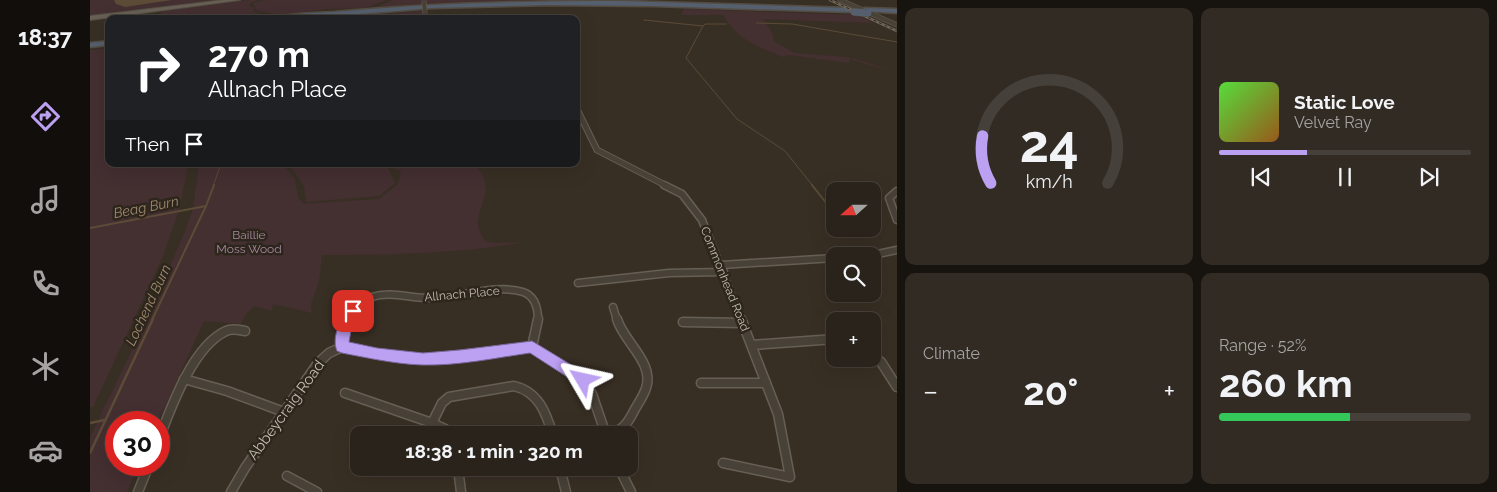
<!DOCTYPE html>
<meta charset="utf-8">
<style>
body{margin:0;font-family:Raleway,sans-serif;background:#322b24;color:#f1f3f6;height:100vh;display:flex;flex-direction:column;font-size:19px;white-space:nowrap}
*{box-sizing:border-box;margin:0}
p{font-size:16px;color:#a5a4a3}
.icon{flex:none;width:28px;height:28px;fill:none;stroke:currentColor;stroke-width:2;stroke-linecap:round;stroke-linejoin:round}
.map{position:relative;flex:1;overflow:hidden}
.drawer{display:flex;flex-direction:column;gap:8px;padding:8px;background:#17130f;width:600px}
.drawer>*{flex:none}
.guide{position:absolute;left:15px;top:15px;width:475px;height:152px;border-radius:10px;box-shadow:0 5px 20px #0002,0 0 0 1px #46403a;background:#202124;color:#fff;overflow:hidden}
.needle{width:32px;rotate:249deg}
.fabs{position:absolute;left:736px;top:182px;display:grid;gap:10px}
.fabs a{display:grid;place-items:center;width:55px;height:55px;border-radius:10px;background:#2a231b;box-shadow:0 5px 20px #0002,0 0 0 1px #46403a;font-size:25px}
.speed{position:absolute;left:15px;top:411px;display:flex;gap:10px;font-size:25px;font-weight:700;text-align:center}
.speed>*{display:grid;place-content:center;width:65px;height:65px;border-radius:50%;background:#2a231b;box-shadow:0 5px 20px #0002,0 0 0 1px #46403a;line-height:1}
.speed .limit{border:8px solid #d22;background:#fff;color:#111}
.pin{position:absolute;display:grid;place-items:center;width:42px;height:42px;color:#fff;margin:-21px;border-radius:10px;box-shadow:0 2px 8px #0006}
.me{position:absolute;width:55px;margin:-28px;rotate:306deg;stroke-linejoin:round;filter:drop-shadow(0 0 4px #0008)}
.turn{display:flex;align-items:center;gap:18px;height:105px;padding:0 20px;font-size:22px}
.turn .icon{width:65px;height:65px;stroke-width:2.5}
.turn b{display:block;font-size:35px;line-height:42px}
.then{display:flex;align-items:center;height:48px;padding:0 20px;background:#0003;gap:10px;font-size:19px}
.big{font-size:38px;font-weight:700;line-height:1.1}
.drawer .tile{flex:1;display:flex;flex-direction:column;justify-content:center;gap:8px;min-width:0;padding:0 18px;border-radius:10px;background:#322b24}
.drawer .dial{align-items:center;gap:0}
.dial svg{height:130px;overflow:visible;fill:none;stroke:#46403a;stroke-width:7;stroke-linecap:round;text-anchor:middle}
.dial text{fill:#f1f3f6;stroke:none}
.song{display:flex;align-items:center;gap:15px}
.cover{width:60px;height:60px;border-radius:8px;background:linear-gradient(135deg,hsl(110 70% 55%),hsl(30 70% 35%))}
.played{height:5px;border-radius:2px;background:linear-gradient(90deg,#bca0f2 35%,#46403a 35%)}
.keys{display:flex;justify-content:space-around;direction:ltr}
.heat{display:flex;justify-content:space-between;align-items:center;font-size:28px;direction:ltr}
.charge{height:8px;border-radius:4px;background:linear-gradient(90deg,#34c759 52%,#46403a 0)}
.drawer .tiles{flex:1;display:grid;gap:8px;grid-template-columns:repeat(2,1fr)}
.trip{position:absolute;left:260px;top:426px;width:288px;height:50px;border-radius:10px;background:#2a231b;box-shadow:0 5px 20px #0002,0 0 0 1px #46403a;font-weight:700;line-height:50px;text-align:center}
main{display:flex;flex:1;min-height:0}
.tab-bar{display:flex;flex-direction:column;width:90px;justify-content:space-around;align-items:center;background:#110e0b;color:#a5a4a3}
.tab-bar .icon{width:35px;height:35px}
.tab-bar .selected{color:#bca0f2}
.tab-bar b{font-size:22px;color:#f1f3f6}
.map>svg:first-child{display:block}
.green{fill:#442f31}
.water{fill:#5b4b37}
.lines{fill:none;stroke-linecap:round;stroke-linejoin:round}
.stream-far2{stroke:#5b4b37;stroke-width:1}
.stream-far1{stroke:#5b4b37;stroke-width:2}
.stream{stroke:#5b4b37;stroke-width:2.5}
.street-far3-casing{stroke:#665f55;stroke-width:5}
.street-far2-casing{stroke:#665f55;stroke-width:7}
.street-far1-casing{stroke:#665f55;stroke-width:9}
.street-casing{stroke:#665f55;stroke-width:11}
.primary-casing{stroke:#544d43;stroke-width:2}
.highway-casing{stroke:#534c42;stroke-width:3}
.street-far3{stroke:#484137;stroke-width:4}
.street-far2{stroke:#484137;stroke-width:5}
.street-far1{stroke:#484137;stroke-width:6}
.street{stroke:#484137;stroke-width:8}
.primary{fill:#686055;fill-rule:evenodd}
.highway{fill:#555f6e;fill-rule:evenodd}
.rail-casing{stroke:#6f6659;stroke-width:2.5}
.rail{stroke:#2d261c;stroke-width:1;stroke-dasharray:3;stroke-linecap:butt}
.street-bridge-casing{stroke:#665f55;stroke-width:5;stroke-linecap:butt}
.highway-bridge-casing{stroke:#534c42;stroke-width:8;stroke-linecap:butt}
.street-bridge{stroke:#484137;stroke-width:4}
.highway-bridge{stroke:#555f6e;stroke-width:7}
.route{fill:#bca0f2;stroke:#7a689d}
.labels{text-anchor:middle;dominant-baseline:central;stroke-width:5;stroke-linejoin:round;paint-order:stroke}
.park-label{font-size:12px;fill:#a989a2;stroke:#2d261c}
.street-label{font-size:12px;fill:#c4bdb2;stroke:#2d261c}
.water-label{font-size:14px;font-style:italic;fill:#a18a6e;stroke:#2d261c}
.near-street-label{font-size:15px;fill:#c4bdb2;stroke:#2d261c}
</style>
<main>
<nav class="tab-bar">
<b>18:37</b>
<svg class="icon selected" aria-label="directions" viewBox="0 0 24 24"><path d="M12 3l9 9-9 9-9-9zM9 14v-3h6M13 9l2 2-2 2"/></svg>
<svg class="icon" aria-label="music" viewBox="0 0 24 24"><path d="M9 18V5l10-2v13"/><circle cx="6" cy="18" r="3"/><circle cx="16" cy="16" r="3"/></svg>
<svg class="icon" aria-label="phone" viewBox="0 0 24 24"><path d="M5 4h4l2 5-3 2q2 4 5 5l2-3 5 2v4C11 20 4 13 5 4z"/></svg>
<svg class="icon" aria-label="climate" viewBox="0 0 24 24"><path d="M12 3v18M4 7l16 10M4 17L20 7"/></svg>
<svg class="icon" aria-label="car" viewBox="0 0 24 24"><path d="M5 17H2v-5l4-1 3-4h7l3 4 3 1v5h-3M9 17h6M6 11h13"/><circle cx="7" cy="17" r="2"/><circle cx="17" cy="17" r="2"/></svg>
</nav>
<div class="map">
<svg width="807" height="492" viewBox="0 0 807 492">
<rect width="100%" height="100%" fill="#382f24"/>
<g class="green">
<path d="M0 0H140L0 18Z"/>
<path d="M159 0H168L160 3V6L164 8 163 11 170 14 189 15 166 10 163 3 176 0H296L275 8 237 9 193 15 262 10 176 19H70L72 11Z"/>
<path d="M303 0H464L283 8Z"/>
<path d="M594 9 767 15 783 23 673 19 682 33 684 41 704 53 756 57 779 63 807 73 759 59V63L698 55 693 57C666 46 648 40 633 15H591Z"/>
<path d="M332 11 334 19H237Z"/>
<path d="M19 48V69L16 74 19 78V164H98L90 207 73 256 3 407H0V50Z"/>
<path d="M109 164H193L205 179 208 197 213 204 289 199 308 184 311 171 304 169 300 164H385C405 189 392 195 388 221 387 227 392 235 394 240L402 243 435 242C368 254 299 255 232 255L229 281 221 304 222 313 183 304 182 311 164 306 155 315 151 324 114 321 68 422H26V465H49L37 492H0V437L60 313 95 231 103 208Z"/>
<path d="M199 164H296L305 183 289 196 216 202 214 186Z"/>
</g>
<path class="water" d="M24 0H82L35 7 26 4Z"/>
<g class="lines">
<g class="stream-far2">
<path d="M554 20 613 26 615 24H636"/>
<path d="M666 23 702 24 807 42"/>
<path d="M613 26 596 58 647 119 695 151 723 186"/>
<path d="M123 186 131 164"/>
</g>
<g class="stream-far1">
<path d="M722 185 745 214"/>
<path d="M0 228 116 206"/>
<path d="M62 320 116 206 124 185"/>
</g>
<g class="stream">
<path d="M0 423 15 420"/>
<path d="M0 453 63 319"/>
</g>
<defs>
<path id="street-far3" d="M750 0 807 25"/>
<path id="street-far2" d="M486 107 507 150 577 186"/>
<g id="street-far1">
<path d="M574 185 592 194 612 220 651 320"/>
<path d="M807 191 799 198 807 220"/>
<path d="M778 256 807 250"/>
<path d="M631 265 745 258"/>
<path d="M488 283 579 273 634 272"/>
<path d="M523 307 527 320"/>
<path d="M257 320C263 310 271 301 282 297 300 291 319 298 336 298 365 299 406 283 433 292 445 296 448 308 448 320"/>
</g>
<g id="street">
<path d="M593 322 653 323"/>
<path d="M662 345 745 339"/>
<path d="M252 347 258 319"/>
<path d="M442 347 448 319"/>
<path d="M782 354 791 362 807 387"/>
<path d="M94 379 137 391 194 412"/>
<path d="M611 383H676"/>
<path d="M255 393 342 423 355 429 361 435"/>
<path d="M342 423 352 403 359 397 424 386C449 392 456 413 463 435"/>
<path d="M519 435C534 429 538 423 545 409 549 402 554 395 556 388 565 363 533 341 527 319"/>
<path d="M69 439C81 407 103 346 136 331 142 328 149 330 155 331"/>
<path d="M633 463 700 477 688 414 651 319"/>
<path d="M368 468 371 492"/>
<path d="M470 468 476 492"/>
<path d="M529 468 541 492"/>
<path d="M197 476 227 492"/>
<path d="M48 492 59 465"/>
<path d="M141 492 155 468 228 363 239 353 252 347 287 354 333 359 442 347 493 379 502 394 516 435"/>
</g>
<path id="primary" d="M134 0H150L0 20V16Z"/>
<g id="highway">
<path d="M531 1 760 8 763 10 760 12 563 6 459 5 342 8 209 19H184C195 13 230 13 244 12 340 3 435 1 531 1Z"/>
<path d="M774 8 807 9V13L772 11 771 10Z"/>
<path d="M19 41V45L0 47V43Z"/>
</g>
</defs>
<use href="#street-far3" class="street-far3-casing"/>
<use href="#street-far2" class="street-far2-casing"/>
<use href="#street-far1" class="street-far1-casing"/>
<use href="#street" class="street-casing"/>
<use href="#primary" class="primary-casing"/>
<use href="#highway" class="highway-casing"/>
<use href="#street-far3" class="street-far3"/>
<use href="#street-far2" class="street-far2"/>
<use href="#street-far1" class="street-far1"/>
<use href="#street" class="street"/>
<use href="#primary" class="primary"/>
<use href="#highway" class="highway"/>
<defs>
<path id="rail" d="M740 0 807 31"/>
</defs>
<use href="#rail" class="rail-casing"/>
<use href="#rail" class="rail"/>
<defs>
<path id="street-bridge" d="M334 1 335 14"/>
<path id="highway-bridge" d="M764 12 778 13"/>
</defs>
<use href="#street-bridge" class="street-bridge-casing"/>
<use href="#highway-bridge" class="highway-bridge-casing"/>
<use href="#street-bridge" class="street-bridge"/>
<use href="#highway-bridge" class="highway-bridge"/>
</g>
<path class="route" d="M263 306 269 311 262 325 259 342 287 348 333 353 370 350 442 341 498 375 500 380 498 384 493 386 488 384 440 353C405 358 368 366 332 365 305 364 278 358 252 353L247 351C241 337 251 319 258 307Z"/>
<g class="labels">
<g class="park-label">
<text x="159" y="235">Baillie<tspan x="159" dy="14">Moss Wood</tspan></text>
</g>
<g class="street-label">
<text transform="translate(635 279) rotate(68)">Commonhead Road</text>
<text transform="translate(372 294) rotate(-5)">Allnach Place</text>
</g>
<g class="water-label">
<text transform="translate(56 207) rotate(-11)">Beag Burn</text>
<text transform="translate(58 305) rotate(-65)">Lochend Burn</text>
</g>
<g class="near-street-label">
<text transform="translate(196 410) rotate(-54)">Abbeycraig Road</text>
</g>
</g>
</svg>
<div class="fabs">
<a><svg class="needle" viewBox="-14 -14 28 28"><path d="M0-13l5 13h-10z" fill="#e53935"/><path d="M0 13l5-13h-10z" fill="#a5a4a3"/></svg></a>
<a><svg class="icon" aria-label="search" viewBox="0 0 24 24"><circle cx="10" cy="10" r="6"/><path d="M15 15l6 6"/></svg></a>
<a>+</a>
</div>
<div class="speed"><div class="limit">30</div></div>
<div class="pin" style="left:263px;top:311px;background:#d93025"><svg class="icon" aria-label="arrive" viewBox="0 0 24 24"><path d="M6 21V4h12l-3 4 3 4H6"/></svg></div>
<svg class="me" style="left:493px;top:380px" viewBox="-20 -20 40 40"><path d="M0-17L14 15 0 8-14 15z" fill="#bca0f2" stroke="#fff" stroke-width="4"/></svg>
<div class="trip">18:38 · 1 min · 320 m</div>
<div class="guide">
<div class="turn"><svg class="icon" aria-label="right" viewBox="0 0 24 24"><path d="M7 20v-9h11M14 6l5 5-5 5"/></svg><div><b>270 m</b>Allnach Place</div></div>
<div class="then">Then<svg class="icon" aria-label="arrive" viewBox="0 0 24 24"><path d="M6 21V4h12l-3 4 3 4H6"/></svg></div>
</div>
</div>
<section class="drawer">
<div class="tiles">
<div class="tile dial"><svg viewBox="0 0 100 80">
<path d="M14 69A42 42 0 1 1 86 69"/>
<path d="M14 69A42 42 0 0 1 9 40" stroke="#bca0f2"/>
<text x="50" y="56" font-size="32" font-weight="700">24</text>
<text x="50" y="72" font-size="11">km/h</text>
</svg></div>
<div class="tile">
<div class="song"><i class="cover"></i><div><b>Static Love</b><p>Velvet Ray</p></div></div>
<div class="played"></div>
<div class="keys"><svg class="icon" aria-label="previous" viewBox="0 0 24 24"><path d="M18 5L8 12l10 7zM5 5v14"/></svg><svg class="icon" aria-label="pause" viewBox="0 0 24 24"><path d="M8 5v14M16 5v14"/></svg><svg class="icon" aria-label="next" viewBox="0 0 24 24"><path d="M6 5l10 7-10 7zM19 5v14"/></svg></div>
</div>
<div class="tile"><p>Climate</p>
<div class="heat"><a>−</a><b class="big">20°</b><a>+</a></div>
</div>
<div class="tile"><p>Range · 52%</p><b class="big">260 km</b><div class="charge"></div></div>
</div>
</section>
</main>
